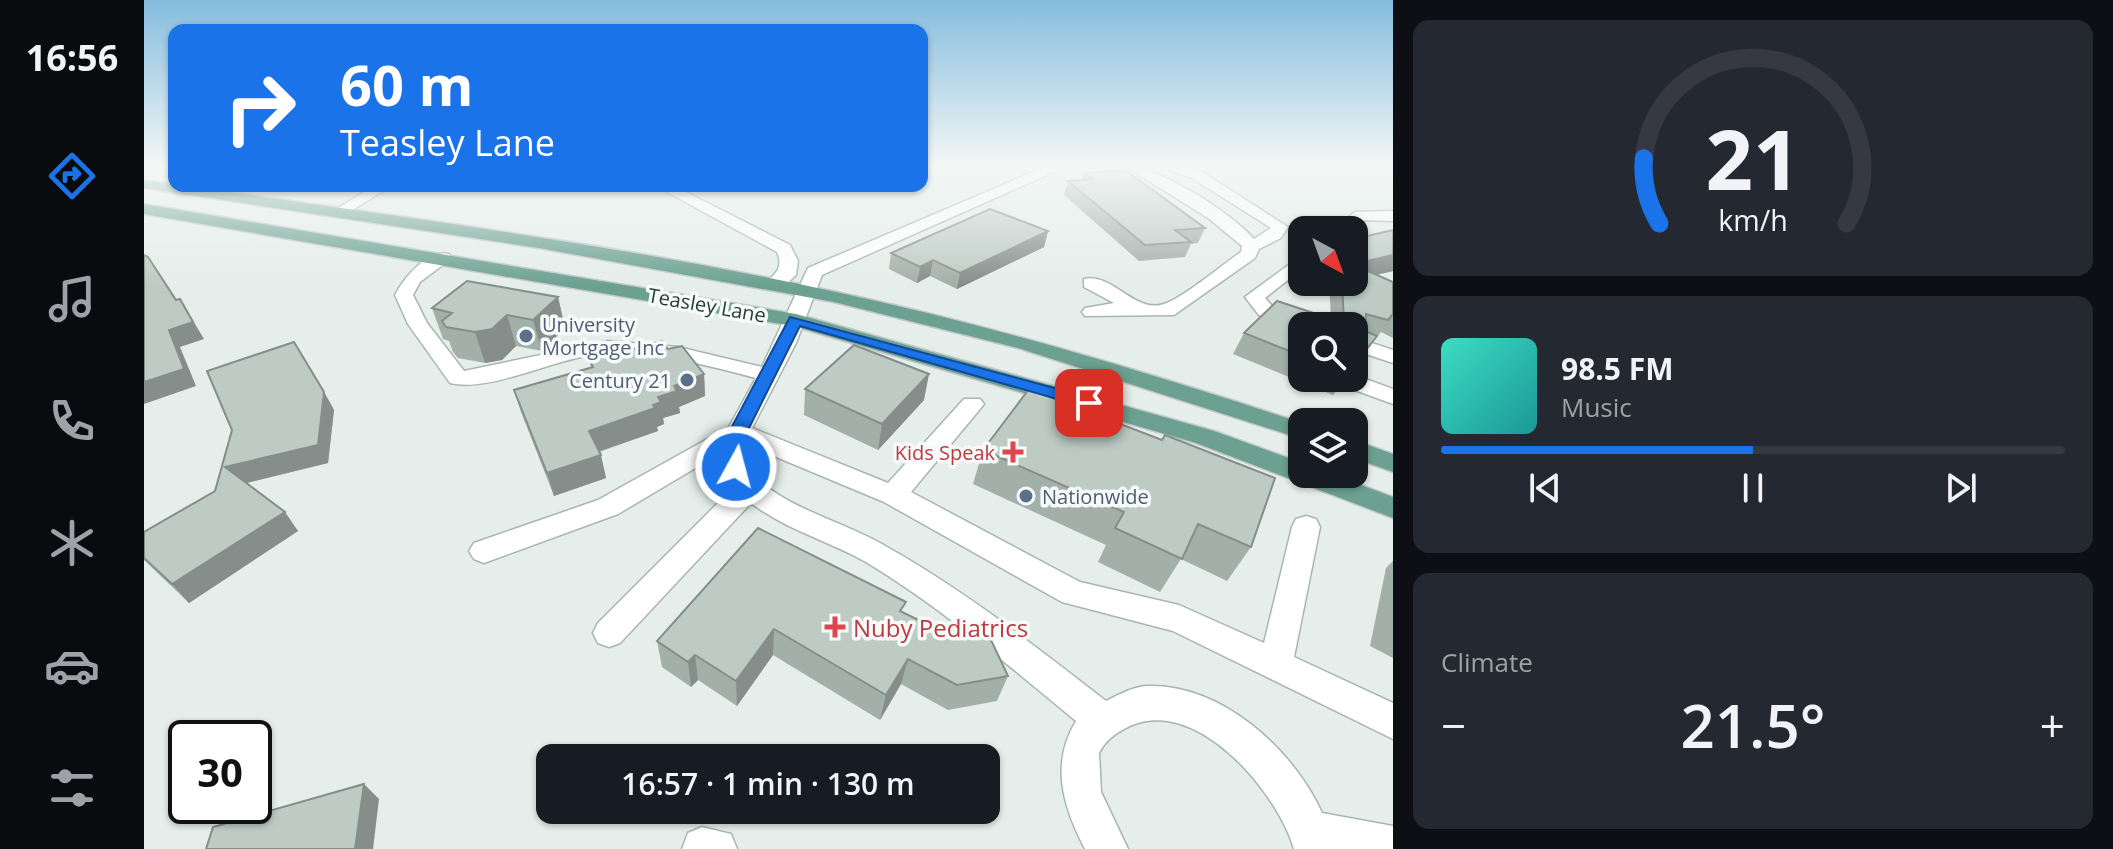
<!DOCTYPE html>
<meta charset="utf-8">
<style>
body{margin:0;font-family:"Open Sans",sans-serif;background:#242831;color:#f1f3f6;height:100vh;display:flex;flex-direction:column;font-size:30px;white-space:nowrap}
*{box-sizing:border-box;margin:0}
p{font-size:26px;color:#9ea1a6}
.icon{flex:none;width:44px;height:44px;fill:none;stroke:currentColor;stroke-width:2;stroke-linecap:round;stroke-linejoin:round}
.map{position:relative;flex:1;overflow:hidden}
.details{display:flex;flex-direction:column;gap:20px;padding:20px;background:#0d0f14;width:720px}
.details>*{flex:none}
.top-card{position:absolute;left:24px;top:24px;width:760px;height:168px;border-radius:16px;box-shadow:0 2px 6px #0004;background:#1a73e8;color:#fff;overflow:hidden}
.needle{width:52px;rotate:139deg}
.tools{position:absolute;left:1144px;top:216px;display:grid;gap:16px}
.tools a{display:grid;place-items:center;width:80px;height:80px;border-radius:16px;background:#171b24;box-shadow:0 2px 6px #0004;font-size:40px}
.speed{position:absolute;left:24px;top:720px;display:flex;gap:16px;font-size:40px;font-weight:700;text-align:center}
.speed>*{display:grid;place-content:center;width:104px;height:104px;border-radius:50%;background:#171b24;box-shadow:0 2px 6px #0004;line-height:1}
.speed .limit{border:4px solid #111;border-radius:12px;background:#fff;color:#111}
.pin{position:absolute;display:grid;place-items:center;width:68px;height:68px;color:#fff;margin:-34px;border-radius:16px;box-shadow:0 4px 12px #0006}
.me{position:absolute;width:88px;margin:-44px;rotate:7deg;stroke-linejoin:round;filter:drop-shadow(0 0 6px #0008)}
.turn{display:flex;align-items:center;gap:28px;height:168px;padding:0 40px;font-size:36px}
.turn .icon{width:104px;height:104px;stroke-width:2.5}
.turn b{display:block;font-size:56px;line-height:68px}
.big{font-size:60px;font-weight:600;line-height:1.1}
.details .card{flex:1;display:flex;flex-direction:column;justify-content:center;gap:12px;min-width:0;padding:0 28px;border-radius:16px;background:#242831}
.details .dial{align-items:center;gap:0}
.dial svg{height:208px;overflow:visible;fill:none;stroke:#363941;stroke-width:7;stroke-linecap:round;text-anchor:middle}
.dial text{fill:#f1f3f6;stroke:none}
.song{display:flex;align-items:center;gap:24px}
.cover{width:96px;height:96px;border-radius:12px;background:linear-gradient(135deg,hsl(170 70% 55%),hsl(180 70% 35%))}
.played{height:8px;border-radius:4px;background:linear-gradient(90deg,#1a73e8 50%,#363941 50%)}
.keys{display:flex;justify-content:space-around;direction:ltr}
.heat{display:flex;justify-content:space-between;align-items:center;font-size:44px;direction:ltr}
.trip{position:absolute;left:392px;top:744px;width:464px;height:80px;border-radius:16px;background:#171b24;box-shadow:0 2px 6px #0004;font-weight:600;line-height:80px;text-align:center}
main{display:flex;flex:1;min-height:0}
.dock{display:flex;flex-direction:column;width:144px;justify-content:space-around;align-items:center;background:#090b0e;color:#9ea1a6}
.dock .icon{width:56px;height:56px}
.dock .on{color:#1a73e8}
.dock b{font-size:36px;color:#f1f3f6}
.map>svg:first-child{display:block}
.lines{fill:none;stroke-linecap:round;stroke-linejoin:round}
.minor-casing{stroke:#a8b6b1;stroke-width:3}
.major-casing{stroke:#c2c9c7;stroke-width:3}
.minor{fill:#fff;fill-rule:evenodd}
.major{fill:#6ca191;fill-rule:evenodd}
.wall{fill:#a3afa9}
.shaded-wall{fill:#858e8a}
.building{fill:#becbc5;stroke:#858e8a;stroke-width:2}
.route{fill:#1a73e8;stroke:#114b97;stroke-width:2}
.service-dot{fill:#5c6f8a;stroke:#f6faf8;stroke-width:3}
.health-dot{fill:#e0444e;stroke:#f6faf8;stroke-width:3}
.labels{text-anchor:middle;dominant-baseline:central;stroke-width:7;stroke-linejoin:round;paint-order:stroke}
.street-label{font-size:20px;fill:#253f37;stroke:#f6faf8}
.service-label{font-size:20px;fill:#4e5e75;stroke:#f6faf8;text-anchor:start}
.health-label{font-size:20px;fill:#be3a42;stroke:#f6faf8;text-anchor:end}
.near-health-label{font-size:24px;fill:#be3a42;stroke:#f6faf8;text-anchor:start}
</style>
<main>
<nav class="dock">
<b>16:56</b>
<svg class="icon on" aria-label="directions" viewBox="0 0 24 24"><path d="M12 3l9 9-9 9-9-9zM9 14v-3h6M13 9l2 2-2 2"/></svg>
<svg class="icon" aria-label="music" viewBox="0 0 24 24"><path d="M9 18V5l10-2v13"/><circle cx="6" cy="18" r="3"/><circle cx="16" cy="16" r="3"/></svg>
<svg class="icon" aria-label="phone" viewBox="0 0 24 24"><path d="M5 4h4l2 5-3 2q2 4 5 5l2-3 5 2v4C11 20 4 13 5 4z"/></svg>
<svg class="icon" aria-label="climate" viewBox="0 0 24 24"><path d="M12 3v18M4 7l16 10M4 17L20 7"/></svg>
<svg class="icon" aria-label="car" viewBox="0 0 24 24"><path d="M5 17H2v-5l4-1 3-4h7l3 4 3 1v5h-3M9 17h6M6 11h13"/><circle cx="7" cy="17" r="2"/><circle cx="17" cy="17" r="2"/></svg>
<svg class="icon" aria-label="filters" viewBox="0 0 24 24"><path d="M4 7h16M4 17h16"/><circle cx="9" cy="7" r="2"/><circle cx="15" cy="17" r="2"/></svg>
</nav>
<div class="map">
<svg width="1249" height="849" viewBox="0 0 1249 849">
<rect width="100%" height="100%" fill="#e5eeea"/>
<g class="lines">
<defs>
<g id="minor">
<path d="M903 166H923L678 275 652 343 608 428 744 483 820 399H836L840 404 836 409 767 492 936 582 1035 605 1120 643 1148 527 1152 519 1162 516 1172 519 1176 527 1150 657 1249 703V739L1029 631 918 602 740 502 606 446C605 462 606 473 619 484 656 513 703 523 743 547 821 591 891 646 962 701 974 695 989 687 1002 686 1077 683 1149 749 1178 813L1249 826V849H1150C1133 791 1050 692 982 728 970 734 961 741 955 753L957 792 984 849H941C919 807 906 764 932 721 864 665 798 608 722 562 685 541 642 530 607 503L476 643 465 647 454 643 449 633 454 623 591 486 579 467 580 451 474 514 340 563 330 559 325 551 330 543 454 500 585 427 612 378C557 364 501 348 443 356 404 362 344 392 306 383L264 324 251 295C260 278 283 249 305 254L308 258 276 282 269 295 283 323 320 371 464 341 534 347 618 367 664 268Z"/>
<path d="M981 166C1014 166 1088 213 1110 239L1127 228 1048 178 1012 166H1036L1058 172 1144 227 1137 238 1115 249 1111 258 1030 315 941 316 938 312 941 308 970 303 940 287V279C968 272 991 314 1020 304 1039 298 1078 265 1097 252L1098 246 1064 218Z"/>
<path d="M230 186H247L199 216 186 213Z"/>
<path d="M512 186H530L646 245 654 261 652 275 637 289H623L621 285C631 272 640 270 633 252Z"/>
<path d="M1249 211V221L1221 220 1207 230H1189L1211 212Z"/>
<path d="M1158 255V269L1121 298 1129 307 1174 326H1158V331L1115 315 1101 297Z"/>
<path d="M1210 337 1249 350V363L1210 350Z"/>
<path d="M1216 377 1249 389V404L1208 389 1205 384 1208 379Z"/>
<path d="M558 827 587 834 593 849H538L544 833Z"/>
</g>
<g id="major">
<path d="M0 180C228 213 464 242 692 292 850 326 1004 372 1158 423V439L874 348 690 302 395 248 0 188Z"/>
<path d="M0 204 652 314 1070 431 1158 463V474H1188L1249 497V518L1052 443 649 326 0 214Z"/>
<path d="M1210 440 1249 454V472L1210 458Z"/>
</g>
</defs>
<use href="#minor" class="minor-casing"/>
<use href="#major" class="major-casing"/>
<use href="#minor" class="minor"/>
<use href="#major" class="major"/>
</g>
<g class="wall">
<path d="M941 173 1061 228 1054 243 1047 244 1041 257 995 261 920 195 924 181 938 180Z"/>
<path d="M1249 230V271L1232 275 1249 282V338L1237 332 1210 367V326H1158V378H1202L1189 395 1089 354 1100 333 1187 318 1185 282H1210Z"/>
<path d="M904 231 900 247 813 289 786 276 773 283 745 269 747 253Z"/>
<path d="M414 297 421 328 398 351 372 346 358 360 341 363 314 358 309 352 305 341 299 339 288 308Z"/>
<path d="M524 349 560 374 561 396 535 407 536 413 519 418 520 424 513 427 514 431 455 452 462 478 410 496 377 412 370 390 447 368 446 361Z"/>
<path d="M661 389 780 400 734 450 660 415Z"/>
<path d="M885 389 1107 547 1083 581 1037 559 1016 592 954 562 962 545 829 484 839 450Z"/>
<path d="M180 392 190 410 184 463 103 483 154 531 45 603 0 560V532L71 491 88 430Z"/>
<path d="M1249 561V658L1226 646 1242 568Z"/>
<path d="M760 613 864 676 853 701 804 710 757 684 736 720 629 655 593 706 554 680 547 687 518 667 513 641Z"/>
</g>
<g class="shaded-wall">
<path d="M904 231 900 247 813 289 816 273Z"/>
<path d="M1249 255V271L1210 280V264Z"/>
<path d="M789 260 786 276 773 283 776 267Z"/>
<path d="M414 297 421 328 398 351 389 320Z"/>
<path d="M36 299 60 339 36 347 52 386 0 404V382L25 330Z"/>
<path d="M363 315 372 346 358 360 341 363 331 332Z"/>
<path d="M560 374 561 396 535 407 536 413 519 418 520 424 513 427 514 431 450 453 445 431 509 405 514 397 530 386Z"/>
<path d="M785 374 780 400 734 450 738 424Z"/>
<path d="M180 392 190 410 184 463 94 485 81 467Z"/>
<path d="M457 455 462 478 410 496 403 473Z"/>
<path d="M141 512 154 531 45 603 28 584Z"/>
<path d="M630 629 629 655 593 706 592 681Z"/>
<path d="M551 655 554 680 547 687 544 662Z"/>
<path d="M764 659 757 684 736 720 742 695Z"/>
<path d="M220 784 235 799 229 849H211Z"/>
</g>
<g class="building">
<path d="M981 170 1061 228 1031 230 1047 242 1001 245 924 181 949 179 941 173Z"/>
<path d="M846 209 904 231 816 273 789 260 776 267 747 253Z"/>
<path d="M1249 230V255L1210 264V239Z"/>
<path d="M0 255 4 257 32 300 36 299 49 322 25 330 40 369 0 382Z"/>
<path d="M1210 265 1249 282V314L1244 320 1222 314 1221 331 1233 336 1210 365V326H1158V356L1100 333 1133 301 1200 323 1198 282H1210Z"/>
<path d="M323 281 414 297 389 320 363 315 348 329 331 332 302 327 298 321 308 313 288 308Z"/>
<path d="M518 341 524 349 538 346 560 374 530 386 533 391 514 397 517 402 509 405 511 408 445 431 457 455 403 473 370 390 449 367 446 361Z"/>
<path d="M150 342 180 392 174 445 81 467 141 512 28 584 0 558V532L71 491 88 430 63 371Z"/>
<path d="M710 345 785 374 738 424 661 389Z"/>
<path d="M885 389 1018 440 1021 435 1131 478 1107 547 1054 524 1038 559 971 528 980 512 839 450Z"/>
<path d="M614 528 762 602 756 611 799 632 840 625 864 676 813 685 764 659 742 695 630 629 592 681 551 655 544 662 513 641Z"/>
<path d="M220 784 211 849H62L69 827Z"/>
</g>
<linearGradient id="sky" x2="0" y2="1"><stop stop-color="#85bcde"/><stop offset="0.58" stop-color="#f3f7f6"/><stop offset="1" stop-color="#f3f7f6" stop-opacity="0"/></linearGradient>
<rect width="1249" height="285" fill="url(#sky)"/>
<path class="route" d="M646 317 951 399 954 403 945 408 656 326 603 432 602 467 592 474 585 472 582 467 585 432Z"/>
<g class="service-dot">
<circle cx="382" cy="336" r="8"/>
<circle cx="543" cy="380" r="8"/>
<circle cx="882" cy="496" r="8"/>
</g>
<g class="health-dot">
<path d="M865 440h8v8h8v8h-8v8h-8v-8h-8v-8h8z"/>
<path d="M687 615h8v8h8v8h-8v8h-8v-8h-8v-8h8z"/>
</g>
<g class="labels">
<g class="street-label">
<text transform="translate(563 305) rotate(10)">Teasley Lane</text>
</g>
<g class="service-label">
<text x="398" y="324">University<tspan x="398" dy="23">Mortgage Inc</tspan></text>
<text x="527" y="380" text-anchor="end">Century 21</text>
<text x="898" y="496">Nationwide</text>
</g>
<g class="health-label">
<text x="851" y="452">Kids Speak</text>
</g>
<g class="near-health-label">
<text x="709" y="627">Nuby Pediatrics</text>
</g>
</g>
</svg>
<div class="tools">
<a><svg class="needle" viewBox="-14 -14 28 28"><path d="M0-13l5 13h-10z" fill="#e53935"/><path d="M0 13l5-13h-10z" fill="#9ea1a6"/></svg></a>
<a><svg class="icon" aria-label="search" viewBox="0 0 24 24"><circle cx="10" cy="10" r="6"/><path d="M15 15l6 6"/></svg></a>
<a><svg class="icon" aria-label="layers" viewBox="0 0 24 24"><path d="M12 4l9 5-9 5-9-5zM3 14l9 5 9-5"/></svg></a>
</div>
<div class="speed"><div class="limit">30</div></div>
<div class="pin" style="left:945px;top:403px;background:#d93025"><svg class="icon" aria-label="arrive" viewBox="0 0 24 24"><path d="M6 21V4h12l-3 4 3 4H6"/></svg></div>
<svg class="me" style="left:592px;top:467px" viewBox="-20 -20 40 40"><circle r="17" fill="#1a73e8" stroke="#fff" stroke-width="3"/><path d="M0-11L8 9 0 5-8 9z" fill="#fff"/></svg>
<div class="trip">16:57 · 1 min · 130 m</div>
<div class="top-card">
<div class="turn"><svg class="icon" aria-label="right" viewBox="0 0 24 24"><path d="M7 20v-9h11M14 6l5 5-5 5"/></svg><div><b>60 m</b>Teasley Lane</div></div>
</div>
</div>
<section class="details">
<div class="card dial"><svg viewBox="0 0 100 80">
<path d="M14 69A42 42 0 1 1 86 69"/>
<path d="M14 69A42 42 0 0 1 8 44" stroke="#1a73e8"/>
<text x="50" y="56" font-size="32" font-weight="700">21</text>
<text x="50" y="72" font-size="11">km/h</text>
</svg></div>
<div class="card">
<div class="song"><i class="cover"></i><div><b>98.5 FM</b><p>Music</p></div></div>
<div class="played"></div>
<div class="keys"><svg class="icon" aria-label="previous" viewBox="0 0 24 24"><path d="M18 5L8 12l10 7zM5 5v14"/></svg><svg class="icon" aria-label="pause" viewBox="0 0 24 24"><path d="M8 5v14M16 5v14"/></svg><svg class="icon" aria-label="next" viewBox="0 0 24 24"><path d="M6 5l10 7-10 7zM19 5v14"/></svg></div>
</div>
<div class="card"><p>Climate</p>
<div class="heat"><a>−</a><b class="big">21.5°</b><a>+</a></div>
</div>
</section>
</main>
